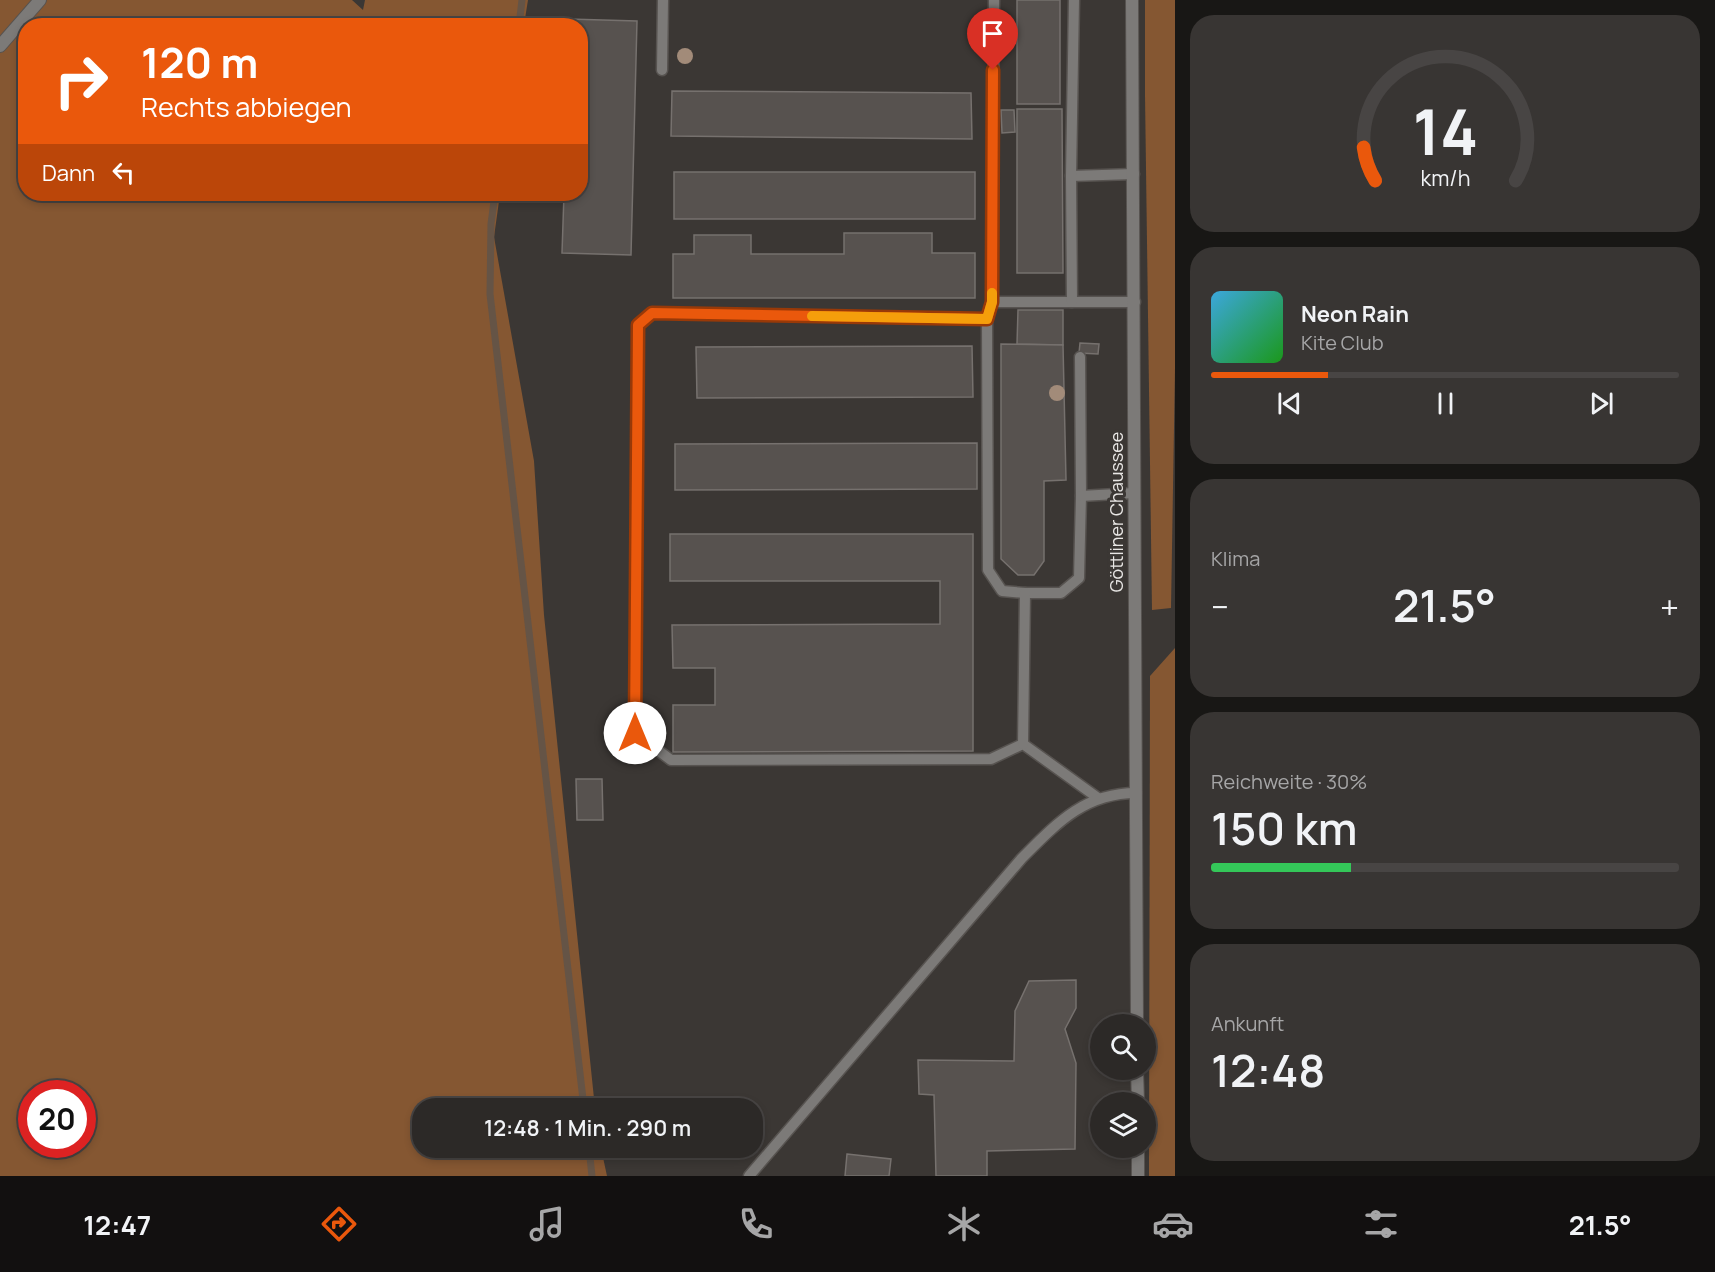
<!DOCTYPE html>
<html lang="de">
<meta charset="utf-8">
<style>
body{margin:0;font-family:Manrope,sans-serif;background:#383533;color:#f1f3f6;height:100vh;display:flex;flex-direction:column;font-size:22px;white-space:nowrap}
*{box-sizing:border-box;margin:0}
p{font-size:20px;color:#a6a6a7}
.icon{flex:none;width:33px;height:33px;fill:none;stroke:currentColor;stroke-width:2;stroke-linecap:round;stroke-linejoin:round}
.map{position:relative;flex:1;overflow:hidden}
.side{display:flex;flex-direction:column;gap:15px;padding:15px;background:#181715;width:540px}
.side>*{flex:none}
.top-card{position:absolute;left:18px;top:18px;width:570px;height:183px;border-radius:24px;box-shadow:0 3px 9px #0003,0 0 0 2px #484544;background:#ea580c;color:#fff;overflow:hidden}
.tools{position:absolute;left:1090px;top:1014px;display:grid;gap:12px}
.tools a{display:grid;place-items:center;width:66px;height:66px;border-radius:50%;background:#2c2927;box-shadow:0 3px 9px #0003,0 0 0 2px #484544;font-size:30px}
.speed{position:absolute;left:18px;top:1080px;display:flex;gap:12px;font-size:30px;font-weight:700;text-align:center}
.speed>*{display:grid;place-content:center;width:78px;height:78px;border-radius:50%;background:#2c2927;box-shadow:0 3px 9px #0003,0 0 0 2px #484544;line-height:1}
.speed .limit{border:9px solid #d22;background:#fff;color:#111}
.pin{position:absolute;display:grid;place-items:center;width:51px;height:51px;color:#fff;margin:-62px -26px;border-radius:50% 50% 50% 0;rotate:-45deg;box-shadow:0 0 6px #0007}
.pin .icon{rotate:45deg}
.me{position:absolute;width:66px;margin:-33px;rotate:0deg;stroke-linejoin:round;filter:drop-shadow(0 0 4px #0008)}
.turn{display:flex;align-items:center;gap:21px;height:126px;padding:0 24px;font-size:27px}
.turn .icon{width:78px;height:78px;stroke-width:2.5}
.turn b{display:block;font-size:42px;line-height:51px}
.then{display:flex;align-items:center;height:57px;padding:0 24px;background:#0003;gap:12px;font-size:22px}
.big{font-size:45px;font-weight:600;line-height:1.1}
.side .widget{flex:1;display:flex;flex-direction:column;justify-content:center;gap:9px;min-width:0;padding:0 21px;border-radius:24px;background:#383533}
.side .dial{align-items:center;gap:0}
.dial svg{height:156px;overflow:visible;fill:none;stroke:#484544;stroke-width:7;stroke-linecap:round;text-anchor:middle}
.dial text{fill:#f1f3f6;stroke:none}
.song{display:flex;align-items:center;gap:18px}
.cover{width:72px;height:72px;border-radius:9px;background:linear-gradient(135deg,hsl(200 70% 55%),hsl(120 70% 35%))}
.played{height:6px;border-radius:3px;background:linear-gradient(90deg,#ea580c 25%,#484544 25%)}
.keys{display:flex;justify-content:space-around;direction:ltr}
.heat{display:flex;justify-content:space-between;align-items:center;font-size:33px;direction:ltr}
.charge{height:9px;border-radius:4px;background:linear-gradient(90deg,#34c759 30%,#484544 0)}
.trip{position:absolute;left:412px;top:1098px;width:351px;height:60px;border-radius:24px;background:#2c2927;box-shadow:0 3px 9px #0003,0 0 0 2px #484544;font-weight:600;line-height:60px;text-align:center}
.menu{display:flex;height:96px;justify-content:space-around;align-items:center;background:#121010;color:#a6a6a7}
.menu .icon{width:42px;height:42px}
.menu .on{color:#ea580c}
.menu b{font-size:27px;color:#f1f3f6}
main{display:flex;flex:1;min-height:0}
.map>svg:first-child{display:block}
.green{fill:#855732;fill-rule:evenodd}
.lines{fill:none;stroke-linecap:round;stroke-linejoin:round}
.stream{stroke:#655446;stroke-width:7}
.building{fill:#57524f;stroke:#76716e;stroke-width:1.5}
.service-casing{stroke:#575350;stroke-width:13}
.minor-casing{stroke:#575350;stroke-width:14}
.tertiary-casing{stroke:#575350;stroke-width:14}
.service{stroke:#7c7a78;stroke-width:10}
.minor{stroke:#7c7a78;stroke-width:12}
.tertiary{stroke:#7c7a78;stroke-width:12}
.tree{fill:#a28b79}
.route-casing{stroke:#983908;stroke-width:15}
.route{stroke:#ea580c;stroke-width:10}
.slow{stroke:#f59e0b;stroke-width:10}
.labels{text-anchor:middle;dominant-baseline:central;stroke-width:6;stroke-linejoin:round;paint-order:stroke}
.street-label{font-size:18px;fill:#e9e7e5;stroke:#3b3734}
</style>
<main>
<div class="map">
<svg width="1175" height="1176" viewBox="0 0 1175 1176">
<rect width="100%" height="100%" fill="#3b3734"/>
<g class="green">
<path d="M0 0H352L363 10 365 0H528L524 25 26 26V194H500L494 237 534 461 544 615 595 1108H423V1148H601L607 1176H0ZM32 1094H82V1144H32Z"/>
<path d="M1145 0H1175V368L1171 608 1152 610 1145 95Z"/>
<path d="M1175 648V1176H1149L1150 676Z"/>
</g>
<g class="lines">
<g class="stream">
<path d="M519 26 522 0"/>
<path d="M495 194 491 224 490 294 584 1108"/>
<path d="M589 1148 592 1176"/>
</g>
</g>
<g class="building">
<rect x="1017" y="0" width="43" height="104"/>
<path d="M568 19 637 21 631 255 562 253 564 194H580V26H568Z"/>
<path d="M672 91 971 93 972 139 671 136Z"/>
<path d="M1017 109H1062L1063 273H1017Z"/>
<path d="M1001 110H1014L1015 132 1002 133Z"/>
<rect x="674" y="172" width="301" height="47"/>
<path d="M844 233H932V253H975V298H673V254H694V235H751V254H844Z"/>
<path d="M1018 310H1063V345L1017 344Z"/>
<path d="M1080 343 1099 344 1098 354 1079 353Z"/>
<path d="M1001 344 1063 345 1066 480 1044 481V561L1034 575H1018L1001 559Z"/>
<path d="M972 346 973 397 697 398 696 347Z"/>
<path d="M977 443V489L675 490V444Z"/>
<path d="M670 534H973V751L673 752V705H715V668H673L672 625 940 624V581H670Z"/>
<path d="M576 779H602L603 820H577Z"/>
<path d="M1076 980V1008L1065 1029 1076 1063 1075 1149 987 1151V1176H936L934 1095 919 1094 918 1060 1014 1061 1015 1011 1029 981Z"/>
<path d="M847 1154 891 1159 889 1176H845Z"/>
</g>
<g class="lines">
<defs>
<g id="service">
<path d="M994 0 992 302 987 319 988 570 1002 591 1025 593H1061L1079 578 1081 496 1080 357"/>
<path d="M662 70 663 0"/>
<path d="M1071 176 1134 174"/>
<path d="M992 302H1135"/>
<path d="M1072 302 1071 176 1074 0"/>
<path d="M987 319 652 313 638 325 635 733 671 760 991 759 1023 744 1098 798"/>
<path d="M1081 496 1134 493"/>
<path d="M1023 744 1025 593"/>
<path d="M749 1176 1022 858C1056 824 1084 793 1136 793"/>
</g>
<path id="minor" d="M0 46 40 0"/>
<g id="tertiary">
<path d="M1132 0 1137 1024"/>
<path d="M1137 1070 1138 1102"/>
<path d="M1138 1148V1176"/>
</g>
</defs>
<use href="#service" class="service-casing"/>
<use href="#minor" class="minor-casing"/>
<use href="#tertiary" class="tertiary-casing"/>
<use href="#service" class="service"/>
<use href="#minor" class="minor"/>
<use href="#tertiary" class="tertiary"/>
</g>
<g class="tree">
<circle cx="685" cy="56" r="8"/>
<circle cx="1057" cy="393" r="8"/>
</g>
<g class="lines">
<defs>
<path id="route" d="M635 733 638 325 652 313 987 319 992 302 993 70"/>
</defs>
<use href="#route" class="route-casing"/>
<use href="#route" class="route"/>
<path class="slow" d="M812 316 987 319 992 302V293"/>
</g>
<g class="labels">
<g class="street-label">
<text transform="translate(1116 512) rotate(-90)">Göttliner Chaussee</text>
</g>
</g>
</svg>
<div class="tools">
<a><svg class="icon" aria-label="search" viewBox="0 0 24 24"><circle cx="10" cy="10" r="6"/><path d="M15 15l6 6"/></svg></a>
<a><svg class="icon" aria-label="layers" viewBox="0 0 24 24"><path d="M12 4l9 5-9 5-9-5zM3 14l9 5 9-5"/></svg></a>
</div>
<div class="speed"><div class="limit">20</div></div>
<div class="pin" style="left:993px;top:70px;background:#d93025"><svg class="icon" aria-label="arrive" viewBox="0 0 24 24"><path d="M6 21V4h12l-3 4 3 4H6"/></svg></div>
<svg class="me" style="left:635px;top:733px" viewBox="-20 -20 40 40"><circle r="19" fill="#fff"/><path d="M0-13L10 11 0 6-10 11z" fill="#ea580c"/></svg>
<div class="trip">12:48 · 1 Min. · 290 m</div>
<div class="top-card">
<div class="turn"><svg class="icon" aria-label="right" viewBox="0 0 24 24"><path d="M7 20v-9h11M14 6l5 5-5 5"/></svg><div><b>120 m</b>Rechts abbiegen</div></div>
<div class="then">Dann<svg class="icon" aria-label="left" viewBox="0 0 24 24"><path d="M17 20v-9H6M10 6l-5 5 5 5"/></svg></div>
</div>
</div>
<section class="side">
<div class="widget dial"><svg viewBox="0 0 100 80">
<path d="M14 69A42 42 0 1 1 86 69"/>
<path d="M14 69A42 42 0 0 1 8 52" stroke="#ea580c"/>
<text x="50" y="56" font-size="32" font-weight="700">14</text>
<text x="50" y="72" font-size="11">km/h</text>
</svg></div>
<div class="widget">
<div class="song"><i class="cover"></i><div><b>Neon Rain</b><p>Kite Club</p></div></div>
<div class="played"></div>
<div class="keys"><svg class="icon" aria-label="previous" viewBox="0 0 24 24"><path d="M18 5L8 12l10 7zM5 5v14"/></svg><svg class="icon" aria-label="pause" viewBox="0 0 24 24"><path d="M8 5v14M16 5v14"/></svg><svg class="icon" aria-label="next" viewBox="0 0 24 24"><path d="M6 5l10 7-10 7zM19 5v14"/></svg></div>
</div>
<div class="widget"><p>Klima</p>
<div class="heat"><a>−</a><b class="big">21.5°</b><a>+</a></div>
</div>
<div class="widget"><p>Reichweite · 30%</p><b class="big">150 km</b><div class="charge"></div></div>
<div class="widget"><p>Ankunft</p><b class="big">12:48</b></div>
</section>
</main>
<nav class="menu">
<b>12:47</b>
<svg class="icon on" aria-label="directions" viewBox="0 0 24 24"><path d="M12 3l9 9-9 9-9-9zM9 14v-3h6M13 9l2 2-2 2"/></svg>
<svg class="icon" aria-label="music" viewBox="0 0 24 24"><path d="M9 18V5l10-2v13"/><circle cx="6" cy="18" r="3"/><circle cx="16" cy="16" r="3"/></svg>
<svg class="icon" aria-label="phone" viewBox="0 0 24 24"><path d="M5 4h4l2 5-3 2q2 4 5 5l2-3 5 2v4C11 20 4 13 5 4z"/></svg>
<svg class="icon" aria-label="climate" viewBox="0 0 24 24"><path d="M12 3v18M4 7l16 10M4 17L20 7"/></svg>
<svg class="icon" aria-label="car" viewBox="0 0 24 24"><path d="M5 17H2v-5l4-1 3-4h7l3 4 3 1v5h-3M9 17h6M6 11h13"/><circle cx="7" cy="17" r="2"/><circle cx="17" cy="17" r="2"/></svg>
<svg class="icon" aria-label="filters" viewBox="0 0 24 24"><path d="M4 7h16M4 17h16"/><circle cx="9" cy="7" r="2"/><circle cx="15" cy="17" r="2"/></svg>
<b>21.5°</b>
</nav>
